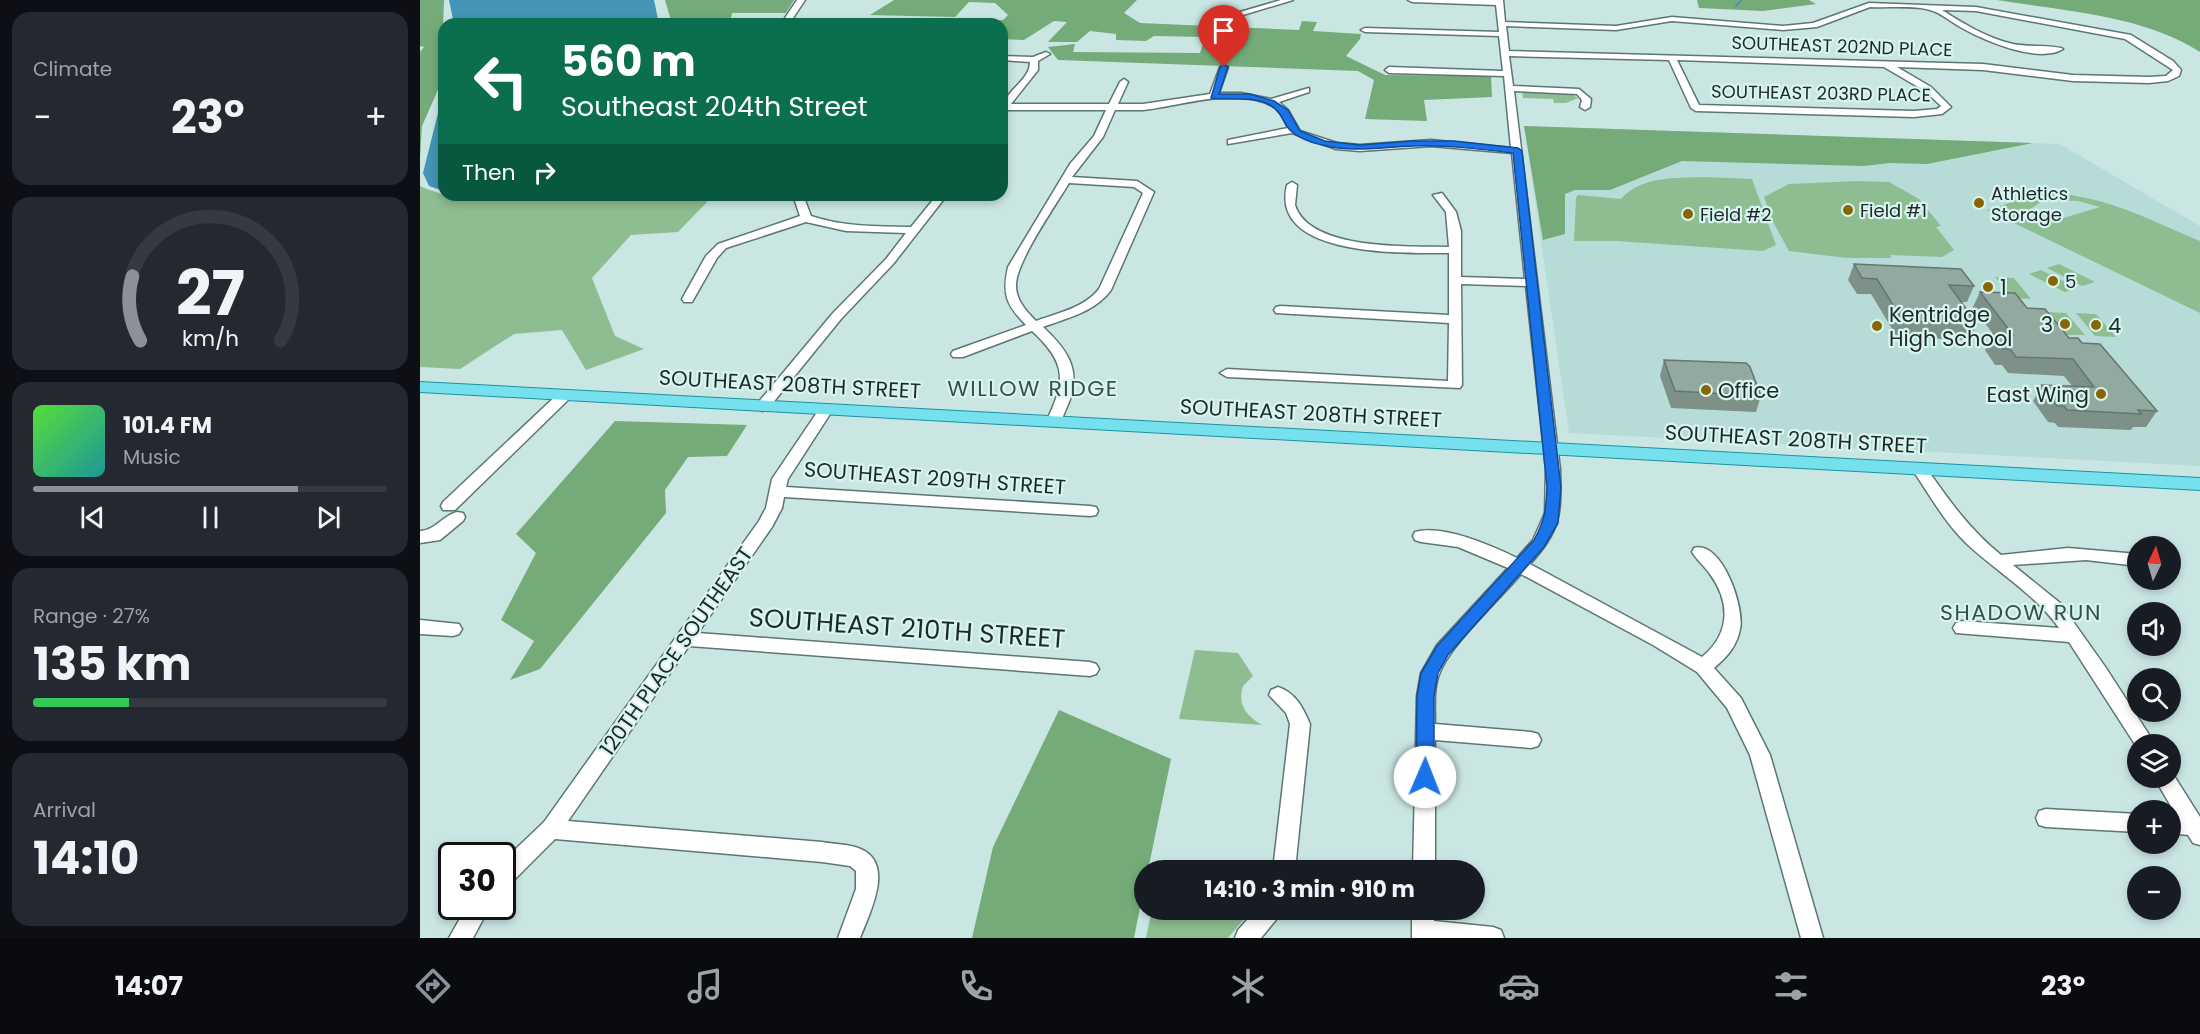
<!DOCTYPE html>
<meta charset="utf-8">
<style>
body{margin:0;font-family:Poppins,sans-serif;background:#242831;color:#f1f3f6;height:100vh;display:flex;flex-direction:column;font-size:22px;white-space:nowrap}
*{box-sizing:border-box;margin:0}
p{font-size:20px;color:#9ea1a6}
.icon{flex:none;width:33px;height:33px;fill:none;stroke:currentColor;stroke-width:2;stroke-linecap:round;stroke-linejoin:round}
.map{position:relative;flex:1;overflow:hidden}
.sheet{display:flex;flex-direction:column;gap:12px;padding:12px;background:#0d0f14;width:420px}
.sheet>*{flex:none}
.banner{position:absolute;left:18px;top:18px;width:570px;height:183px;border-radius:18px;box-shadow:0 3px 9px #0003;background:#0b6e4f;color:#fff;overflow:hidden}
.needle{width:39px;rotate:5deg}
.buttons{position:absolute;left:1707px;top:536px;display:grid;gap:12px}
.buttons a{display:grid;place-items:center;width:54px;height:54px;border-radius:50%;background:#171b24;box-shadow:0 3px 9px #0003;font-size:30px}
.speed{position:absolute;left:18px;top:842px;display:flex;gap:12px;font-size:30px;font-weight:700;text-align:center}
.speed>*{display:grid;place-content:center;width:78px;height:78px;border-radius:50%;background:#171b24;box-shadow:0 3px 9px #0003;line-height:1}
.speed .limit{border:3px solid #111;border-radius:9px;background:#fff;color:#111}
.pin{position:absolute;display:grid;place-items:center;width:51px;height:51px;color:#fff;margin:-62px -26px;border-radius:50% 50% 50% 0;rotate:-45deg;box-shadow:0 0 6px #0007}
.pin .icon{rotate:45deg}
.me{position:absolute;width:66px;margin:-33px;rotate:1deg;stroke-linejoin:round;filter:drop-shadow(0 0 4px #0008)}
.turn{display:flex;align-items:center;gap:21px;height:126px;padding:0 24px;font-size:27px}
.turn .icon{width:78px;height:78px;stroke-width:2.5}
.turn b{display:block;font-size:42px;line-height:51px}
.then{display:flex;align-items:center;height:57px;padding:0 24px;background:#0003;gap:12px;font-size:22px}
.big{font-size:45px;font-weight:700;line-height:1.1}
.sheet .card{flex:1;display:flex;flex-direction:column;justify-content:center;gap:9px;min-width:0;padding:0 21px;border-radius:18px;background:#242831}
.sheet .dial{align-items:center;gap:0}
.dial svg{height:156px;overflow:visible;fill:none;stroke:#363941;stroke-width:7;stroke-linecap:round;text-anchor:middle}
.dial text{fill:#f1f3f6;stroke:none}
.song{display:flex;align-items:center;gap:18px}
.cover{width:72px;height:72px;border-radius:9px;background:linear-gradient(135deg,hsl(110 70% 55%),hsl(180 70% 35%))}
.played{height:6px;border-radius:3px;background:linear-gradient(90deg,#8c9099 75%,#363941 75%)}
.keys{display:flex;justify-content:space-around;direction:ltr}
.heat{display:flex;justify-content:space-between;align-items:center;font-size:33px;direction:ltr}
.charge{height:9px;border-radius:4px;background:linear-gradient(90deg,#34c759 27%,#363941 0)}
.trip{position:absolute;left:714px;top:860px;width:351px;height:60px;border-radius:30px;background:#171b24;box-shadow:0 3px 9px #0003;font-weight:700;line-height:60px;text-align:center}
.tab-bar{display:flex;height:96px;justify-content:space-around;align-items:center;background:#090b0e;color:#9ea1a6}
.tab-bar .icon{width:42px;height:42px}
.tab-bar .current{color:#8c9099}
.tab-bar b{font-size:27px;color:#f1f3f6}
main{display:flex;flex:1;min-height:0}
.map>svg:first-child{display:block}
.built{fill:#b7dcd8}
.green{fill:#8dbd91;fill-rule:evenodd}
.forest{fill:#74ab79}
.water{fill:#4494b6}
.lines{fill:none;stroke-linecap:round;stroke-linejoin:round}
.stream{stroke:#4494b6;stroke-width:2}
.minor-casing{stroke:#5c7673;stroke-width:3}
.major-casing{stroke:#1b93a1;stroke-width:2}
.minor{fill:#fff;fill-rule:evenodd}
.major{fill:#76e0ee;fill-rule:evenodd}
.wall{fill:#7d9188}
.building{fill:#91a99e;stroke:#66766f;stroke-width:1.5}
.route{fill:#1a73e8;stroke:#114b97;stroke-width:1.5}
.poi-dot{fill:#886603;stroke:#d7f4f0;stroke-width:2}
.labels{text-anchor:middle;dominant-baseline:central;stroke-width:4.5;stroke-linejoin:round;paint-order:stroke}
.far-street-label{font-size:18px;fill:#1e2927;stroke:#d7f4f0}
.far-poi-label{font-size:18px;fill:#1e2927;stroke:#d7f4f0;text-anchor:start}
.poi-label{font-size:21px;fill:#1e2927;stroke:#d7f4f0;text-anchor:start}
.street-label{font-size:21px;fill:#1e2927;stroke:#d7f4f0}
.neighbourhood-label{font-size:22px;letter-spacing:1.5px;fill:#374f4c;stroke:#d7f4f0}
.near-street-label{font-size:26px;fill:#1e2927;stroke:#d7f4f0}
</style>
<main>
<section class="sheet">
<div class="card"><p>Climate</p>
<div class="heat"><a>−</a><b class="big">23°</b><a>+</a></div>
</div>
<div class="card dial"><svg viewBox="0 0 100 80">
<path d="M14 69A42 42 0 1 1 86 69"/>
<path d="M14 69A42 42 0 0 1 10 36" stroke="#8c9099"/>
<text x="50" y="56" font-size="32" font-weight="700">27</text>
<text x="50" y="72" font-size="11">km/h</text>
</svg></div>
<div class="card">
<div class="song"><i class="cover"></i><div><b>101.4 FM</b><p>Music</p></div></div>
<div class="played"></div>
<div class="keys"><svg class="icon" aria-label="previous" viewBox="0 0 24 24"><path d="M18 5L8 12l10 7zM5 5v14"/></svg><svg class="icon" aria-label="pause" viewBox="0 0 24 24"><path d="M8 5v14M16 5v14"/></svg><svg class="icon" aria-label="next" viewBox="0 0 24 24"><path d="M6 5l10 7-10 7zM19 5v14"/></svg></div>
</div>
<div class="card"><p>Range · 27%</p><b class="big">135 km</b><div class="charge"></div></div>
<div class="card"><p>Arrival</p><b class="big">14:10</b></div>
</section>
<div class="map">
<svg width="1780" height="938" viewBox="0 0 1780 938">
<rect width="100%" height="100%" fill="#cae6e3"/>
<path class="built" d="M1104 126 1640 144 1780 226V466L1149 433Z"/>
<g class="green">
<path d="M1102 92 1149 93 1158 98 1146 103H1134L1133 99 1103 98Z"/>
<path d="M1284 177 1332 179 1356 245 1343 251 1196 241H1154L1156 198 1158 195 1201 199C1221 176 1255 178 1284 177Z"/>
<path d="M1438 181 1469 182 1499 199 1521 226 1516 227 1534 250 1522 257 1470 255 1471 258H1427L1369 251 1352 220 1344 197 1369 184Z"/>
<path d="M0 186C25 197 46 200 73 195H284L287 202 258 232 211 235 172 278 195 336 224 349 166 370 142 330 94 334 40 369 0 367Z"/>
<path d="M1618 193C1681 193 1723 217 1780 241V313L1567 210C1586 206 1599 197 1618 193ZM1633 200 1658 201 1680 207 1620 225 1611 217 1609 210 1622 201Z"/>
<path d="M1639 264 1675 282 1662 286 1627 268Z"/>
<path d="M1621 270 1657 288 1645 292 1609 274Z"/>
<path d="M1575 277 1594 278 1611 299 1592 298Z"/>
<path d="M1626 312 1646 313 1665 335H1644Z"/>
<path d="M1656 313 1676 314 1696 337 1675 336Z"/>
<path d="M775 650 818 653 833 676 823 686C817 705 827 716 842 725L759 719Z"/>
<path d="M732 909H832L808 938H726Z"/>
</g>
<g class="forest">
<path d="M0 0H24L22 51 24 76 2 126 0 157V52L4 47 0 46Z"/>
<path d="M245 0H374L366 13H312L310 22 304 24H252Z"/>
<path d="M474 0H717L704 13 720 23 879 30 882 21 897 22 893 31 941 34 940 39 926 56 965 75 1071 76 1072 97 1004 100 1007 121 945 119 954 80 938 71 638 60 628 47 655 44 653 52 780 53 785 37 734 36 726 41 696 40V34L670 31 657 42H628L647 22 634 21 604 40 582 39V24H543L546 21 583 20 588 15 575 3 549 2 535 17 450 15Z"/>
<path d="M1277 0H1389L1396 4 1343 11 1279 8Z"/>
<path d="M1577 0H1780V52C1723 15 1643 11 1577 0Z"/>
<path d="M1104 126 1613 143 1507 164 1470 163 1444 166 1262 161 1190 190H1155L1145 194V234L1123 240Z"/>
<path d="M195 421 327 425 307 456 268 457 245 490 246 513 120 669 90 680 114 641 81 620 116 553 96 534Z"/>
<path d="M639 710 751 759 728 870H724V887L714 938H552L573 847Z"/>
</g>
<g class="water">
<path d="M29 0H234L239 24H34Z"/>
<path d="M24 89V191L9 186 3 173Z"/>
</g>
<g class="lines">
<path class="stream" d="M1316 6 1321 0"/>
<defs>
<g id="minor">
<path d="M377 0H385L369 24H361Z"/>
<path d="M861 0H873L803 21 796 19Z"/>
<path d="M988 0H1083L1085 22 1196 26 1252 17 1363 26 1393 23 1449 3 1556 7 1711 35 1753 61 1761 70 1759 76 1748 81 1729 83 1653 81 1563 70 1477 67 1511 87 1531 107 1522 114 1494 117 1276 111 1271 108 1249 60 1089 56 1093 86 1159 89 1171 99 1170 107 1165 110 1160 107 1162 100 1157 94 1094 91 1140 469C1141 514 1142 529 1110 564L1282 657C1310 634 1311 603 1290 574 1284 566 1277 560 1272 552L1274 548C1302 540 1325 608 1320 629 1317 646 1307 657 1294 668L1321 698 1350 755 1403 938H1381L1330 755 1307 708 1277 672 1233 645 1101 574C1080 599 1031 644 1020 672 1013 688 1015 707 1015 724L1111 732 1118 734 1121 740 1118 746 1111 748 1015 740V870H993L997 696 1001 673 1017 645 1088 568 1038 547 1001 542 995 540 993 536 995 532C1023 524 1072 546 1097 558L1113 540 1125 513 1126 469 1106 286 1041 284 1042 385 1040 388 807 377 800 373 807 369 1028 381 1029 323 856 313 854 310 856 307 860 306 1029 315V253C985 253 849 258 867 185L872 182 877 185 875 205C889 251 991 246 1029 247L1026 212 1013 195 1022 193 1036 212 1041 231V277L1105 279 1092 153 1011 146 940 151 916 149 872 133 808 144V140L868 128C864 120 861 111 852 106 816 86 762 106 723 110 714 110 705 110 695 110L683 137 652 177 717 181 734 192 691 290C675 312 647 318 623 327 650 352 663 373 646 409 643 416 641 424 633 426L626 422C646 381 647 363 612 331L543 357H533L531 354 533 351 606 325C586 305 582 294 588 267L650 164 674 136 686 110H586L582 112C582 91 610 82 610 62L582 60V56L613 57 626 52 630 54 618 61V70L591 104H689L700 82 704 79 708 82 698 104H723L790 94 800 67 804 64 808 67 799 93H821L851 99 889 88V92L859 102 868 110 880 131 917 143 940 145 1011 140 1091 148 1084 76 969 73 965 70 969 67 1083 71 1079 36 945 32 941 30 945 28 1079 32 1076 5 992 2ZM1450 7C1467 8 1494 5 1510 10 1520 12 1532 23 1542 28 1565 41 1619 64 1643 49 1637 45 1605 47 1593 44 1567 38 1544 24 1522 10L1556 11 1705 39 1753 70 1746 76 1729 77 1653 75 1563 64 1089 51 1086 26 1196 30 1252 21 1363 30 1397 27ZM1257 60 1464 67 1505 91 1521 106 1517 109 1494 111 1279 105ZM649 183 714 187 723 193 679 289C664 308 638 313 616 321 606 311 596 300 596 286 595 263 636 205 649 183Z"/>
<path d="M373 195H383L391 216C423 227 457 226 491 227L517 195H527L474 263 421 319 347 410 342 411 335 407 337 404 413 313 466 259 486 233 426 231 386 222 306 248 297 258 272 302H264L262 299 286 256 298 244 380 216Z"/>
<path d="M145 391 152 395 150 398 35 510H23L21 506 23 502 140 392Z"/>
<path d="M405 407 412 411 368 479 366 487 670 506 676 507 678 511 676 515 670 516 364 497 362 508 352 527 278 633 670 662 676 664 679 669 676 674 670 676 269 646 148 821 402 842C413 844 425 844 435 847 478 859 450 912 440 938H418L436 889V871L430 866 402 862 135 839 90 884 82 887V862L124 822 339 521 346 508 352 479 400 408Z"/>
<path d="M1500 464 1505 466C1528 499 1549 529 1581 555L1648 548 1718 554V566L1666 560 1593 565 1640 603 1686 668 1735 744H1718V749L1649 642 1536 633 1533 628 1536 623 1542 621 1639 628C1615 594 1577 572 1547 544 1525 523 1509 494 1492 469Z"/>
<path d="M37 512 43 513 45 517 43 521 20 540 0 543V531C16 530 22 516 37 512Z"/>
<path d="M0 620 39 624 42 629 39 634 33 636 0 634Z"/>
<path d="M858 687C876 693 883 708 890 724L875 870H853L870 724 866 713 849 695 851 690Z"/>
<path d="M1751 771 1780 817V845L1773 843 1768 835 1750 833V815H1756L1734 777H1750Z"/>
<path d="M1626 809 1718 814V832L1626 827 1619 825 1616 818 1619 811Z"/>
<path d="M47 906H70L53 938H29Z"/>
<path d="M837 909H862L859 916 841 938H815L818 930Z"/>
<path d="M992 909H1014V921L1073 927 1081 930 1084 938H992Z"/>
</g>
<path id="major" d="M0 382 1780 478V490L0 392Z"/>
</defs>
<use href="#minor" class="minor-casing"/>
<use href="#major" class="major-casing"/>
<use href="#minor" class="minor"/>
<use href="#major" class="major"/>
</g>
<g class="wall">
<path d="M1434 264 1554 286 1547 302H1541L1557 324 1549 340 1477 337 1451 294H1437L1428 280Z"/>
<path d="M1560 292 1607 308 1649 338 1662 343 1737 411 1726 427H1713L1711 430 1638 427 1635 423 1628 422 1613 401 1622 385 1652 386 1644 376 1588 373 1582 365H1575L1565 350 1573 334 1553 307Z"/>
<path d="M1244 360 1341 396 1336 412 1251 408 1240 376Z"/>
</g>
<g class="building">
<path d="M1434 264 1541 269 1554 286 1529 285 1557 324 1483 321 1457 279 1442 278Z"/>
<path d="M1560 292 1595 293 1607 308 1625 309 1649 338H1658L1662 343 1680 344 1737 411 1718 410 1721 414 1647 410 1644 406H1637L1622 385 1674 387 1653 359 1596 357 1590 349H1583L1573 334 1593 335Z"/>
<path d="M1244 360 1326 363 1330 367 1341 396 1255 391Z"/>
</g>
<path class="route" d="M804 65 808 67 799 94H830L854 101 868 110 880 131 905 141 940 145 992 141H1034L1098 148 1102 151 1141 487 1138 523 1124 547 1028 655 1018 673 1014 696V777L1011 783 1005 785 999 783 996 777 997 696 1001 673 1017 646 1114 540C1125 520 1126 510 1127 487L1093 153C1060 149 1027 145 993 146 962 147 932 153 902 145 892 143 876 137 869 129 862 120 861 111 850 105 832 95 810 101 791 98L800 67Z"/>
<g class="poi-dot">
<circle cx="1559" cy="203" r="6"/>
<circle cx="1428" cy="210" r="6"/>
<circle cx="1268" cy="214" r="6"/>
<circle cx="1633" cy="281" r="6"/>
<circle cx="1568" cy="287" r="6"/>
<circle cx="1645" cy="324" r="6"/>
<circle cx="1676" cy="325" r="6"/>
<circle cx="1457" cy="326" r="6"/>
<circle cx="1286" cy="390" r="6"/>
<circle cx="1681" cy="394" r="6"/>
</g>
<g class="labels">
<g class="far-street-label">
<text transform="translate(1422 46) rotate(2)">SOUTHEAST 202ND PLACE</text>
<text transform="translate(1401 93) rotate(1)">SOUTHEAST 203RD PLACE</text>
</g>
<g class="far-poi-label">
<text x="1571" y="193">Athletics<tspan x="1571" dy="21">Storage</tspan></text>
<text x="1440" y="210">Field #1</text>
<text x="1280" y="214">Field #2</text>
<text x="1645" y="281">5</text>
</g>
<g class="poi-label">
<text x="1580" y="287">1</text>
<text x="1469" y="314">Kentridge<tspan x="1469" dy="24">High School</tspan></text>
<text x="1633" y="324" text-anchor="end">3</text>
<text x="1688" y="325">4</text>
<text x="1298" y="390">Office</text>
<text x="1669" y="394" text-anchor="end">East Wing</text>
</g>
<g class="street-label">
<text transform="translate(370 384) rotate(3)">SOUTHEAST 208TH STREET</text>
<text transform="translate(891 413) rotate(3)">SOUTHEAST 208TH STREET</text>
<text transform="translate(1376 439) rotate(3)">SOUTHEAST 208TH STREET</text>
<text transform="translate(515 478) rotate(4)">SOUTHEAST 209TH STREET</text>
<text transform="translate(256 651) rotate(-55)">120TH PLACE SOUTHEAST</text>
</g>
<g class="neighbourhood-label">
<text x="613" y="388">WILLOW RIDGE</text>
<text x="1601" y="612">SHADOW RUN</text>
</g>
<g class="near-street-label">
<text transform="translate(487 628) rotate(4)">SOUTHEAST 210TH STREET</text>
</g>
</g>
</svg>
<div class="buttons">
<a><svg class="needle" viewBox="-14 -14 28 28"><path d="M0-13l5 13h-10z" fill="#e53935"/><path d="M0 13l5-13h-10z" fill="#9ea1a6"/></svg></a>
<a><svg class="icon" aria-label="sound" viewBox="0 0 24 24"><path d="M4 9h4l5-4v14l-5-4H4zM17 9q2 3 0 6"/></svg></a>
<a><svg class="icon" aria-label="search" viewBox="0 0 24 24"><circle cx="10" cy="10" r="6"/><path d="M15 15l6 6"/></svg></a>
<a><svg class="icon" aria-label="layers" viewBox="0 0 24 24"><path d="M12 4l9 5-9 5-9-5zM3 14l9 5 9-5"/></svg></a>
<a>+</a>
<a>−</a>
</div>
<div class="speed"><div class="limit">30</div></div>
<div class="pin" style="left:804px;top:67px;background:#d93025"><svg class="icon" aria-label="arrive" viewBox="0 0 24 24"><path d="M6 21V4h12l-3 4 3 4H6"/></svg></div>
<svg class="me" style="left:1005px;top:777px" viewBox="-20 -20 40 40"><circle r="19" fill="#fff"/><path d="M0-13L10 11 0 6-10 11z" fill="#1a73e8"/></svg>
<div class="trip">14:10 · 3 min · 910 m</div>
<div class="banner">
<div class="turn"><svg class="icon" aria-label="left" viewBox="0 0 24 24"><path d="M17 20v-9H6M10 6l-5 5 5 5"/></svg><div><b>560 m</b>Southeast 204th Street</div></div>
<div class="then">Then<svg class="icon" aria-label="right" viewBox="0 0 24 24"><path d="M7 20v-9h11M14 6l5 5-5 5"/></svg></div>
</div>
</div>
</main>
<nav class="tab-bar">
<b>14:07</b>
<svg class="icon current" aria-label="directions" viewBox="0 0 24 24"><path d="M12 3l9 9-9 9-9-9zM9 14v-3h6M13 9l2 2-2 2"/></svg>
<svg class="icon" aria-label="music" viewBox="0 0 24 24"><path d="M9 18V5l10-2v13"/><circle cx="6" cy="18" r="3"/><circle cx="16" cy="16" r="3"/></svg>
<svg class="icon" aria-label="phone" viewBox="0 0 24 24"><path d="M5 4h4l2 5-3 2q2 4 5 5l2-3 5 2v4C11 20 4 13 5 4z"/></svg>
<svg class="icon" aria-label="climate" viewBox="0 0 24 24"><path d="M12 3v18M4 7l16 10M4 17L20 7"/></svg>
<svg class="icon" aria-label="car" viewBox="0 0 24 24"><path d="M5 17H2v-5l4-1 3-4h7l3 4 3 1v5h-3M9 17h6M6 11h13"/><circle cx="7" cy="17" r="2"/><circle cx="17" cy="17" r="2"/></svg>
<svg class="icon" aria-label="filters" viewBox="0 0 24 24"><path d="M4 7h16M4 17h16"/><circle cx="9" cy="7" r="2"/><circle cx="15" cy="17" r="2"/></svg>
<b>23°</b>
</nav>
